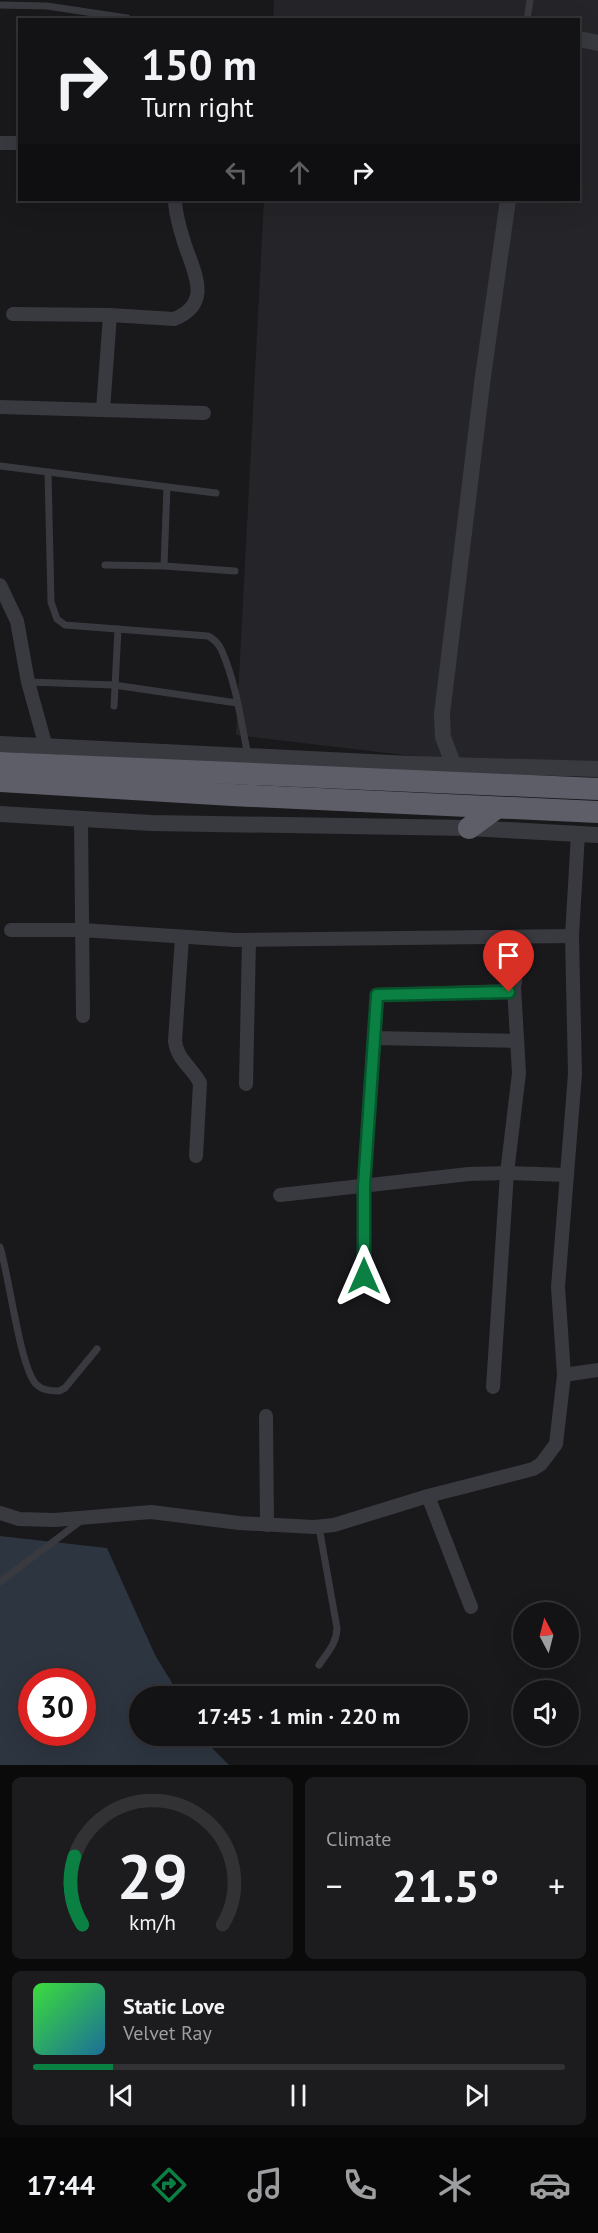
<!DOCTYPE html>
<meta charset="utf-8">
<style>
body{margin:0;font-family:"PT Sans",sans-serif;background:#1c1b1d;color:#f1f3f6;height:100vh;display:flex;flex-direction:column;font-size:22px;white-space:nowrap}
*{box-sizing:border-box;margin:0}
p{font-size:20px;color:#9d9ea0}
.icon{flex:none;width:33px;height:33px;fill:none;stroke:currentColor;stroke-width:2;stroke-linecap:round;stroke-linejoin:round}
.map{position:relative;height:1765px;overflow:hidden}
.panel{display:flex;flex-direction:column;gap:12px;padding:12px;background:#0a0a0b;flex:1}
.panel>*{flex:none}
.banner{position:absolute;left:18px;top:18px;width:562px;height:183px;border-radius:0px;box-shadow:0 6px 24px #0002,0 0 0 2px #323234;background:#131214;color:#f1f3f6;overflow:hidden}
.needle{width:39px;rotate:353deg}
.buttons{position:absolute;left:513px;top:1602px;display:grid;gap:12px}
.buttons a{display:grid;place-items:center;width:66px;height:66px;border-radius:50%;background:#131214;box-shadow:0 6px 24px #0002,0 0 0 2px #323234;font-size:30px}
.speed{position:absolute;left:18px;top:1668px;display:flex;gap:12px;font-size:30px;font-weight:700;text-align:center}
.speed>*{display:grid;place-content:center;width:78px;height:78px;border-radius:50%;background:#131214;box-shadow:0 6px 24px #0002,0 0 0 2px #323234;line-height:1}
.speed .limit{border:9px solid #d22;background:#fff;color:#111}
.pin{position:absolute;display:grid;place-items:center;width:51px;height:51px;color:#fff;margin:-62px -26px;border-radius:50% 50% 50% 0;rotate:-45deg;box-shadow:0 0 6px #0007}
.pin .icon{rotate:45deg}
.me{position:absolute;width:66px;margin:-33px;rotate:0deg;stroke-linejoin:round;filter:drop-shadow(0 0 4px #0008)}
.turn{display:flex;align-items:center;gap:21px;height:126px;padding:0 24px;font-size:27px}
.turn .icon{width:78px;height:78px;stroke-width:2.5}
.turn b{display:block;font-size:42px;line-height:51px}
.lanes{display:flex;align-items:center;height:57px;padding:0 24px;background:#0003;justify-content:center;gap:30px;direction:ltr}
.lanes .off{opacity:.35}
.big{font-size:45px;font-weight:700;line-height:1.1}
.panel .card{flex:1;display:flex;flex-direction:column;justify-content:center;gap:9px;min-width:0;padding:0 21px;border-radius:9px;background:#1c1b1d}
.panel .dial{align-items:center;gap:0}
.dial svg{height:156px;overflow:visible;fill:none;stroke:#323234;stroke-width:7;stroke-linecap:round;text-anchor:middle}
.dial text{fill:#f1f3f6;stroke:none}
.song{display:flex;align-items:center;gap:18px}
.cover{width:72px;height:72px;border-radius:9px;background:linear-gradient(135deg,hsl(120 70% 55%),hsl(200 70% 35%))}
.played{height:6px;border-radius:3px;background:linear-gradient(90deg,#0b8043 15%,#323234 15%)}
.keys{display:flex;justify-content:space-around;direction:ltr}
.heat{display:flex;justify-content:space-between;align-items:center;font-size:33px;direction:ltr}
.panel .tiles{flex:1;display:grid;gap:12px;grid-template-columns:1fr 1fr}
.card:last-child{grid-column:span 2}
.trip{position:absolute;left:129px;top:1686px;width:339px;height:60px;border-radius:30px;background:#131214;box-shadow:0 6px 24px #0002,0 0 0 2px #323234;font-weight:700;line-height:60px;text-align:center}
.tabs{display:flex;height:96px;justify-content:space-around;align-items:center;background:#080708;color:#9d9ea0}
.tabs .icon{width:42px;height:42px}
.tabs .on{color:#0b8043}
.tabs b{font-size:27px;color:#f1f3f6}
.map>svg:first-child{display:block}
.built{fill:#252428}
.water{fill:#2d3540;fill-rule:evenodd}
.lines{fill:none;stroke-linecap:round;stroke-linejoin:round}
.service{stroke:#393940;stroke-width:7}
.minor{stroke:#393940;stroke-width:14}
.tertiary{stroke:#393940;stroke-width:16}
.trunk{stroke:#5d5e68;stroke-width:22}
.route-casing{stroke:#07532c;stroke-width:15}
.route{stroke:#0b8043;stroke-width:10}
</style>
<div class="map">
<svg width="598" height="1765" viewBox="0 0 598 1765">
<rect width="100%" height="100%" fill="#19181b"/>
<path class="built" d="M274 0H598V778L236 735 264 200H579V20L273 19Z"/>
<path class="water" d="M0 1536 107 1548 155 1655 180 1696H140V1736H203L208 1744 229 1765H0ZM32 1682H82V1732H32Z"/>
<g class="lines">
<g class="service">
<path d="M0 5 47 6 127 18"/>
<path d="M527 20 530 0"/>
<path d="M0 466 216 493"/>
<path d="M48 472 51 602 57 619 65 625 208 636C214 639 218 643 221 649 236 682 241 721 248 756"/>
<path d="M167 487 164 566 235 571"/>
<path d="M105 565 164 566"/>
<path d="M28 682 114 685 237 703"/>
<path d="M114 706 118 629"/>
<path d="M0 1247C9 1274 20 1370 37 1385 42 1390 52 1391 59 1391L65 1388 97 1349"/>
<path d="M0 1582 82 1520"/>
<path d="M319 1665C327 1653 337 1643 337 1628L319 1527"/>
</g>
<g class="minor">
<path d="M0 143H20"/>
<path d="M13 314 110 315 174 319C214 303 193 271 184 242 180 229 175 213 175 200"/>
<path d="M0 407 204 413"/>
<path d="M103 410 110 315"/>
<path d="M0 585 17 621 28 682 46 747"/>
<path d="M81 819 83 1016"/>
<path d="M578 834 572 936 575 1074 558 1287 564 1375 598 1370"/>
<path d="M11 930H81L235 940 572 936"/>
<path d="M182 937 175 1041C177 1060 192 1067 200 1083L196 1156"/>
<path d="M374 1038 517 1041"/>
<path d="M246 1084 249 940"/>
<path d="M280 1195 469 1174 507 1173 567 1175"/>
<path d="M364 1276V1186L377 995 509 991 515 983 518 937"/>
<path d="M493 1387 507 1173 519 1073 514 987"/>
<path d="M266 1416 267 1525"/>
<path d="M428 1496 471 1607"/>
<path d="M0 1513 19 1519 55 1520 151 1512 239 1523 314 1527 334 1525 428 1496 533 1469 541 1464 556 1444 564 1375"/>
</g>
<g class="tertiary">
<path d="M579 39 598 43"/>
<path d="M0 744 411 764 598 769"/>
<path d="M457 774 443 737 442 714 483 376 508 200"/>
<path d="M0 814 151 823 469 828 598 835"/>
</g>
<g class="trunk">
<path d="M0 763 598 789"/>
<path d="M0 781 232 795 598 812"/>
<path d="M469 828 495 809"/>
</g>
</g>
<g class="lines">
<defs>
<path id="route" d="M364 1276V1186L377 995 509 992"/>
</defs>
<use href="#route" class="route-casing"/>
<use href="#route" class="route"/>
</g>
</svg>
<div class="buttons">
<a><svg class="needle" viewBox="-14 -14 28 28"><path d="M0-13l5 13h-10z" fill="#e53935"/><path d="M0 13l5-13h-10z" fill="#9d9ea0"/></svg></a>
<a><svg class="icon" aria-label="sound" viewBox="0 0 24 24"><path d="M4 9h4l5-4v14l-5-4H4zM17 9q2 3 0 6"/></svg></a>
</div>
<div class="speed"><div class="limit">30</div></div>
<div class="pin" style="left:509px;top:992px;background:#d93025"><svg class="icon" aria-label="arrive" viewBox="0 0 24 24"><path d="M6 21V4h12l-3 4 3 4H6"/></svg></div>
<svg class="me" style="left:364px;top:1276px" viewBox="-20 -20 40 40"><path d="M0-17L14 15 0 8-14 15z" fill="#0b8043" stroke="#fff" stroke-width="4"/></svg>
<div class="trip">17:45 · 1 min · 220 m</div>
<div class="banner">
<div class="turn"><svg class="icon" aria-label="right" viewBox="0 0 24 24"><path d="M7 20v-9h11M14 6l5 5-5 5"/></svg><div><b>150 m</b>Turn right</div></div>
<div class="lanes"><svg class="icon off" aria-label="left" viewBox="0 0 24 24"><path d="M17 20v-9H6M10 6l-5 5 5 5"/></svg><svg class="icon off" aria-label="ahead" viewBox="0 0 24 24"><path d="M12 20V5M6 11l6-6 6 6"/></svg><svg class="icon" aria-label="right" viewBox="0 0 24 24"><path d="M7 20v-9h11M14 6l5 5-5 5"/></svg></div>
</div>
</div>
<section class="panel">
<div class="tiles">
<div class="card dial"><svg viewBox="0 0 100 80">
<path d="M14 69A42 42 0 1 1 86 69"/>
<path d="M14 69A42 42 0 0 1 10 34" stroke="#0b8043"/>
<text x="50" y="56" font-size="32" font-weight="700">29</text>
<text x="50" y="72" font-size="11">km/h</text>
</svg></div>
<div class="card"><p>Climate</p>
<div class="heat"><a>−</a><b class="big">21.5°</b><a>+</a></div>
</div>
<div class="card">
<div class="song"><i class="cover"></i><div><b>Static Love</b><p>Velvet Ray</p></div></div>
<div class="played"></div>
<div class="keys"><svg class="icon" aria-label="previous" viewBox="0 0 24 24"><path d="M18 5L8 12l10 7zM5 5v14"/></svg><svg class="icon" aria-label="pause" viewBox="0 0 24 24"><path d="M8 5v14M16 5v14"/></svg><svg class="icon" aria-label="next" viewBox="0 0 24 24"><path d="M6 5l10 7-10 7zM19 5v14"/></svg></div>
</div>
</div>
</section>
<nav class="tabs">
<b>17:44</b>
<svg class="icon on" aria-label="directions" viewBox="0 0 24 24"><path d="M12 3l9 9-9 9-9-9zM9 14v-3h6M13 9l2 2-2 2"/></svg>
<svg class="icon" aria-label="music" viewBox="0 0 24 24"><path d="M9 18V5l10-2v13"/><circle cx="6" cy="18" r="3"/><circle cx="16" cy="16" r="3"/></svg>
<svg class="icon" aria-label="phone" viewBox="0 0 24 24"><path d="M5 4h4l2 5-3 2q2 4 5 5l2-3 5 2v4C11 20 4 13 5 4z"/></svg>
<svg class="icon" aria-label="climate" viewBox="0 0 24 24"><path d="M12 3v18M4 7l16 10M4 17L20 7"/></svg>
<svg class="icon" aria-label="car" viewBox="0 0 24 24"><path d="M5 17H2v-5l4-1 3-4h7l3 4 3 1v5h-3M9 17h6M6 11h13"/><circle cx="7" cy="17" r="2"/><circle cx="17" cy="17" r="2"/></svg>
</nav>
